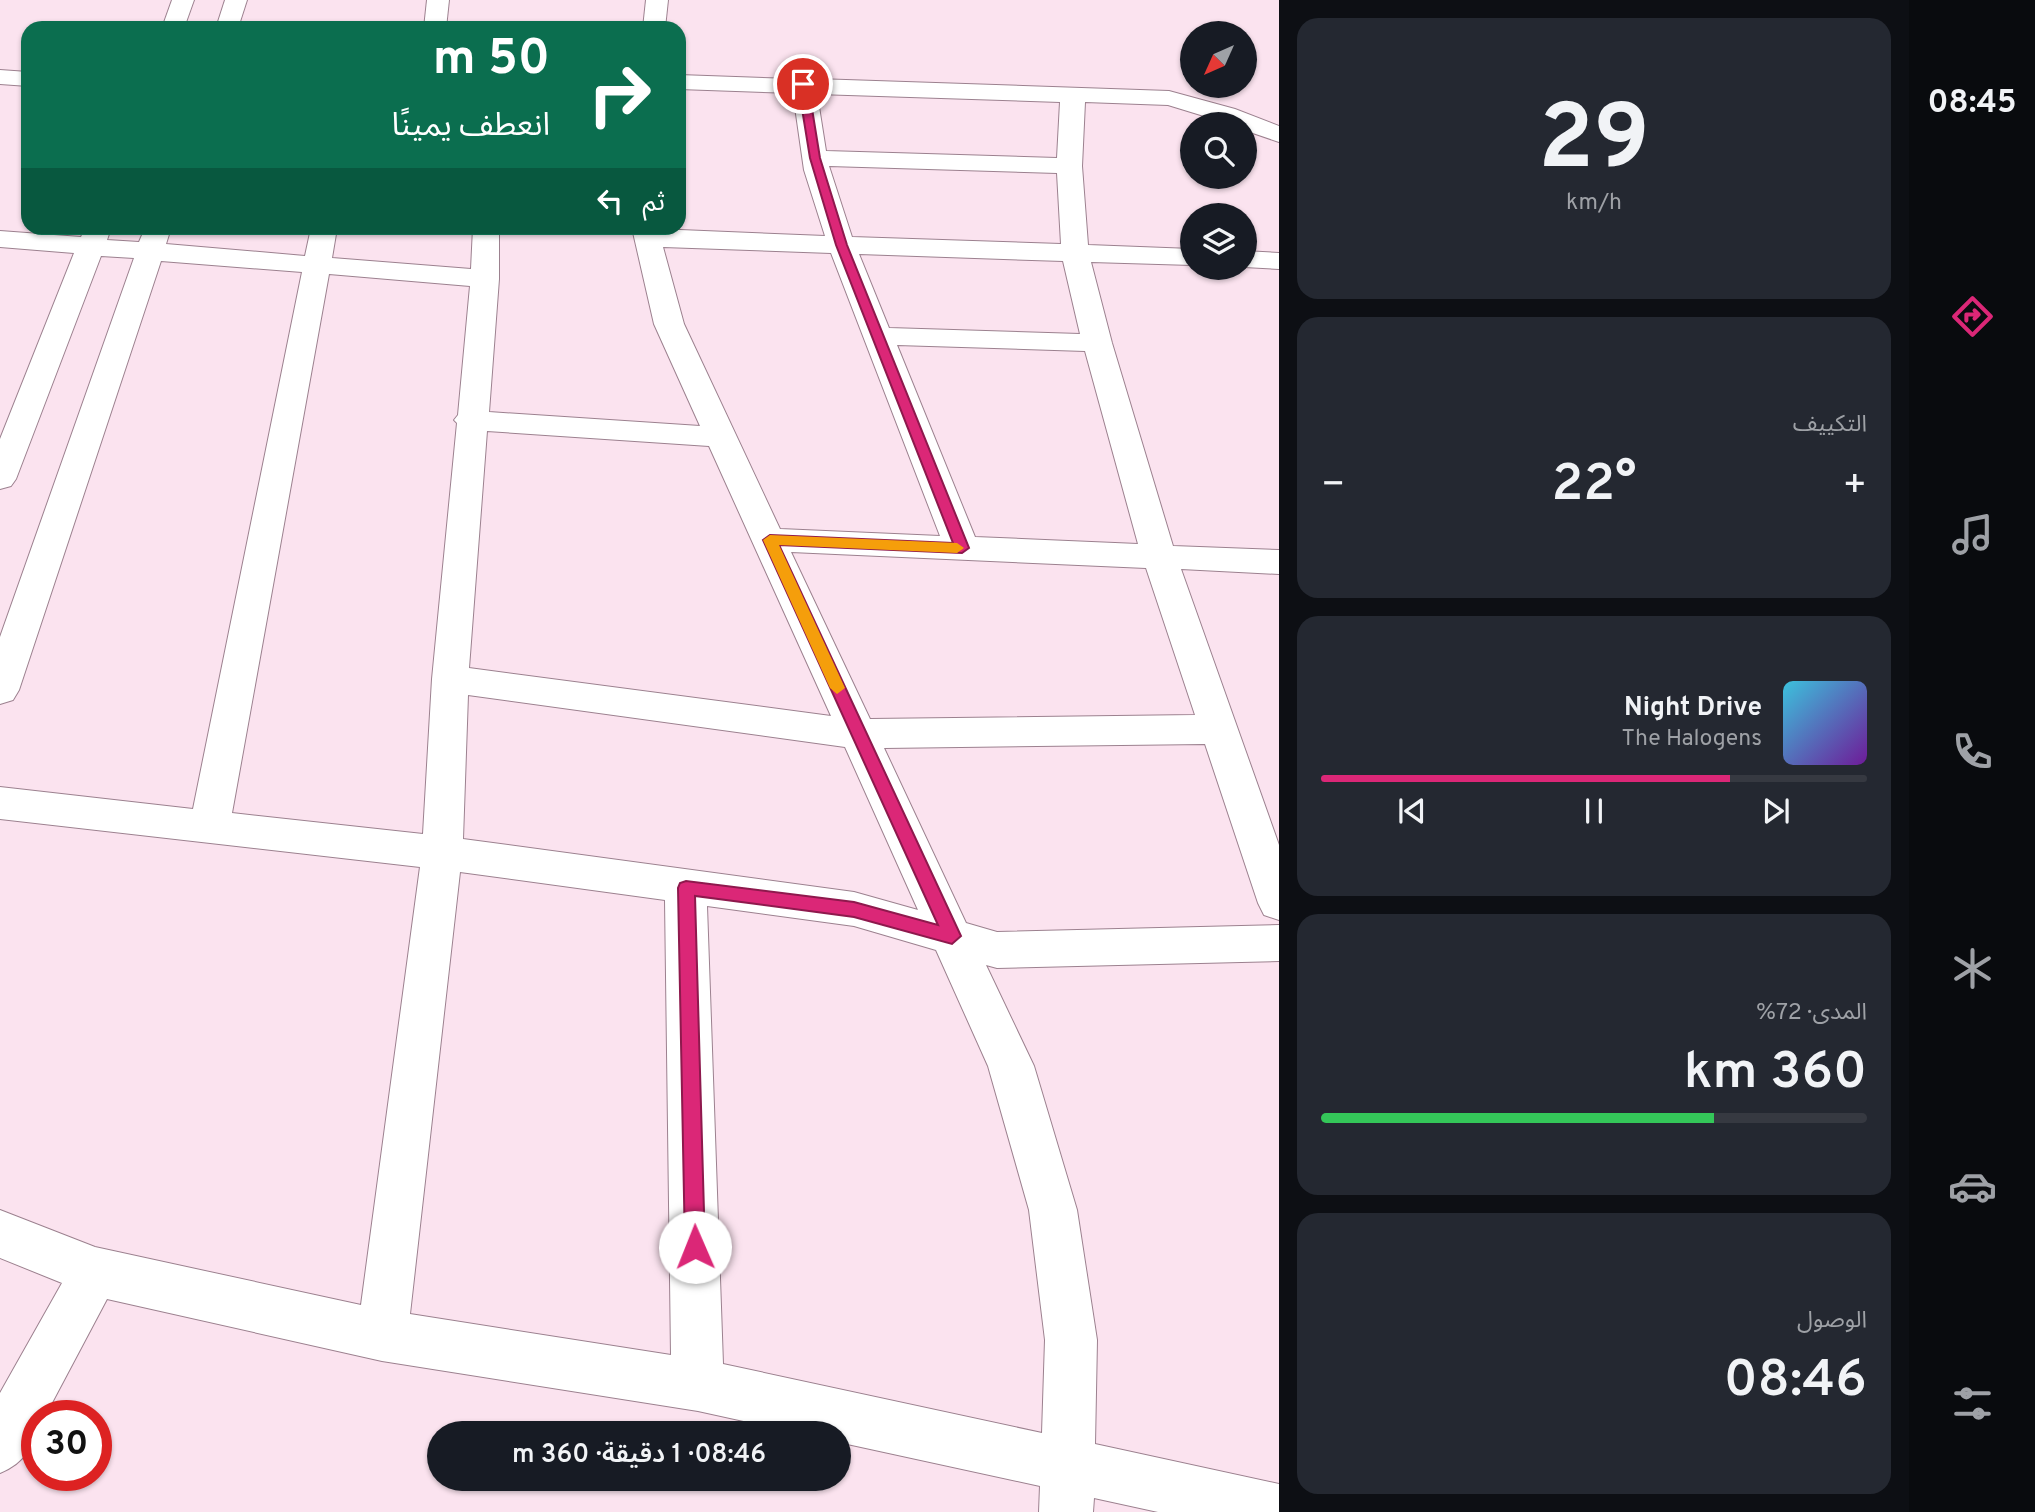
<!DOCTYPE html>
<html lang="ar">
<meta charset="utf-8">
<style>
body{margin:0;font-family:Overpass,"Noto Sans Arabic",sans-serif;background:#242831;color:#f1f3f6;direction:rtl;height:100vh;display:flex;flex-direction:column;font-size:26px;white-space:nowrap}
*{box-sizing:border-box;margin:0}
p{font-size:23px;color:#9ea1a6}
.icon{flex:none;width:38px;height:38px;fill:none;stroke:currentColor;stroke-width:2;stroke-linecap:round;stroke-linejoin:round}
.map{position:relative;flex:1;overflow:hidden;direction:ltr}
.panel{display:flex;flex-direction:column;gap:18px;padding:18px;background:#0d0f14;width:630px}
.panel>*{flex:none}
.banner{position:absolute;left:21px;top:21px;width:665px;height:214px;border-radius:21px;box-shadow:0 2px 5px #0004;direction:rtl;background:#0b6e4f;color:#fff;overflow:hidden}
.needle{width:46px;rotate:225deg}
.buttons{position:absolute;left:1180px;top:21px;display:grid;gap:14px}
.buttons a{display:grid;place-items:center;width:77px;height:77px;border-radius:50%;background:#171b24;box-shadow:0 2px 5px #0004;font-size:35px}
.speed{position:absolute;left:21px;top:1400px;display:flex;gap:14px;font-size:35px;font-weight:700;text-align:center}
.speed>*{display:grid;place-content:center;width:91px;height:91px;border-radius:50%;background:#171b24;box-shadow:0 2px 5px #0004;line-height:1}
.speed .limit{border:10px solid #d22;background:#fff;color:#111}
.pin{position:absolute;display:grid;place-items:center;width:60px;height:60px;color:#fff;margin:-30px;border:4px solid #fff;border-radius:50%;box-shadow:0 2px 7px #0007}
.me{position:absolute;width:77px;margin:-38px;rotate:359deg;stroke-linejoin:round;filter:drop-shadow(0 0 5px #0008)}
.turn{display:flex;align-items:center;gap:24px;height:147px;padding:0 21px;font-size:32px}
.turn .icon{width:91px;height:91px;stroke-width:2.5}
.turn b{display:block;font-size:49px;line-height:60px}
.then{display:flex;align-items:center;height:66px;padding:0 21px;background:#0003;gap:14px;font-size:26px}
.big{font-size:52px;font-weight:600;line-height:1.1}
.panel .tile{flex:1;display:flex;flex-direction:column;justify-content:center;gap:10px;min-width:0;padding:0 24px;border-radius:21px;background:#242831}
.panel .dial{align-items:center;gap:0}
.dial b{font-size:91px;line-height:1}
.song{display:flex;align-items:center;gap:21px}
.cover{width:84px;height:84px;border-radius:10px;background:linear-gradient(135deg,hsl(190 70% 55%),hsl(280 70% 35%))}
.played{height:7px;border-radius:4px;background:linear-gradient(90deg,#db2777 75%,#363941 75%)}
.keys{display:flex;justify-content:space-around;direction:ltr}
.heat{display:flex;justify-content:space-between;align-items:center;font-size:38px;direction:ltr}
.charge{height:10px;border-radius:5px;background:linear-gradient(90deg,#34c759 72%,#363941 0)}
.trip{position:absolute;left:427px;top:1421px;width:424px;height:70px;border-radius:35px;background:#171b24;box-shadow:0 2px 5px #0004;font-weight:600;line-height:70px;text-align:center;direction:rtl}
main{display:flex;flex:1;min-height:0}
.tabs{display:flex;flex-direction:column;width:126px;justify-content:space-around;align-items:center;background:#090b0e;color:#9ea1a6}
.tabs .icon{width:49px;height:49px}
.tabs .active{color:#db2777}
.tabs b{font-size:32px;color:#f1f3f6}
.map>svg:first-child{display:block}
.lines{fill:none;stroke-linecap:round;stroke-linejoin:round}
.street-casing{stroke:#9c818f;stroke-width:2}
.street{fill:#fff;fill-rule:evenodd}
.route{fill:#db2777;stroke:#8e194d;stroke-width:2}
.slow{fill:#f59e0b}
</style>
<main>
<nav class="tabs">
<b>08:45</b>
<svg class="icon active" aria-label="directions" viewBox="0 0 24 24"><path d="M12 3l9 9-9 9-9-9zM9 14v-3h6M13 9l2 2-2 2"/></svg>
<svg class="icon" aria-label="music" viewBox="0 0 24 24"><path d="M9 18V5l10-2v13"/><circle cx="6" cy="18" r="3"/><circle cx="16" cy="16" r="3"/></svg>
<svg class="icon" aria-label="phone" viewBox="0 0 24 24"><path d="M5 4h4l2 5-3 2q2 4 5 5l2-3 5 2v4C11 20 4 13 5 4z"/></svg>
<svg class="icon" aria-label="climate" viewBox="0 0 24 24"><path d="M12 3v18M4 7l16 10M4 17L20 7"/></svg>
<svg class="icon" aria-label="car" viewBox="0 0 24 24"><path d="M5 17H2v-5l4-1 3-4h7l3 4 3 1v5h-3M9 17h6M6 11h13"/><circle cx="7" cy="17" r="2"/><circle cx="17" cy="17" r="2"/></svg>
<svg class="icon" aria-label="filters" viewBox="0 0 24 24"><path d="M4 7h16M4 17h16"/><circle cx="9" cy="7" r="2"/><circle cx="15" cy="17" r="2"/></svg>
</nav>
<section class="panel">
<div class="tile dial"><b>29</b><p>km/h</p></div>
<div class="tile"><p>التكييف</p>
<div class="heat"><a>−</a><b class="big">22°</b><a>+</a></div>
</div>
<div class="tile">
<div class="song"><i class="cover"></i><div><b>Night Drive</b><p>The Halogens</p></div></div>
<div class="played"></div>
<div class="keys"><svg class="icon" aria-label="previous" viewBox="0 0 24 24"><path d="M18 5L8 12l10 7zM5 5v14"/></svg><svg class="icon" aria-label="pause" viewBox="0 0 24 24"><path d="M8 5v14M16 5v14"/></svg><svg class="icon" aria-label="next" viewBox="0 0 24 24"><path d="M6 5l10 7-10 7zM19 5v14"/></svg></div>
</div>
<div class="tile"><p>المدى · 72%</p><b class="big">360 km</b><div class="charge"></div></div>
<div class="tile"><p>الوصول</p><b class="big">08:46</b></div>
</section>
<div class="map">
<svg width="1279" height="1512" viewBox="0 0 1279 1512">
<rect width="100%" height="100%" fill="#fbe3ef"/>
<g class="lines">
<defs>
<g id="street">
<path d="M172 0H194L184 28H162Z"/>
<path d="M225 0H247L238 28H216Z"/>
<path d="M427 0H449L446 28H424Z"/>
<path d="M646 0H668L665 28H643Z"/>
<path d="M804 59 812 61 816 79 1169 91 1235 109 1279 126V142L1244 130V124H1230L1168 105 1085 102 1082 166 1088 245 1192 249V265L1091 262 1112 343 1173 546 1279 550V574L1181 569 1279 845V920L1264 915 1258 903 1205 744 884 748 966 923 997 932 1279 925V961L997 968 986 965 1034 1066 1077 1210 1097 1340 1095 1444 1279 1484V1512H1158L1094 1498 1093 1512H1039L1040 1486 838 1442V1433H799L698 1411 382 1361 107 1299 45 1416H37C37 1443 25 1463 0 1473V1393L62 1283 0 1258V1210L95 1247 361 1305 420 867 0 819V787L193 809 302 272 161 261 19 690 13 700 0 704V637L134 258 101 256 16 479 11 486 0 489V439L74 253 0 247V231L81 237 85 228H111L107 240 139 242 145 228H171L166 244 305 256 311 228H337L332 258 471 269 473 228H499V279L489 412 700 426 654 324 632 228 825 236 804 170 793 93 679 89V75L792 79V66L796 61ZM817 94 1060 102 1057 158 826 151ZM829 166 1057 173 1061 244 852 237ZM663 247 831 253 940 536 780 529 684 324ZM859 254 1063 261 1080 334 889 328ZM329 274 470 286 458 415 454 420 457 423 432 679 423 834 232 813ZM897 345 1085 351 1138 544 975 537ZM487 431 709 446 831 716 469 668ZM791 552 1146 568 1195 715 870 719ZM468 695 845 747 918 910 854 892 463 839ZM460 872 665 900 671 1355 410 1314ZM707 906 854 926 936 950 988 1066 1029 1210 1045 1340 1042 1433 723 1364Z"/>
<path d="M0 70 28 72V86L0 84Z"/>
<path d="M1244 251 1279 253V269L1244 267Z"/>
</g>
</defs>
<use href="#street" class="street-casing"/>
<use href="#street" class="street"/>
</g>
<path class="route" d="M803 81 808 84 820 158 847 245 969 548 962 553 779 545 961 936 952 944 854 917 695 896 705 1247 702 1254 695 1257 688 1254 685 1247 678 888 680 883 686 881 854 902 938 925 763 540 770 535 953 543 836 245 810 158 798 84Z"/>
<path class="slow" d="M770 535 957 543 964 548 957 553 779 545 845 688 837 694 830 688 763 540Z"/>
</svg>
<div class="buttons">
<a><svg class="needle" viewBox="-14 -14 28 28"><path d="M0-13l5 13h-10z" fill="#e53935"/><path d="M0 13l5-13h-10z" fill="#9ea1a6"/></svg></a>
<a><svg class="icon" aria-label="search" viewBox="0 0 24 24"><circle cx="10" cy="10" r="6"/><path d="M15 15l6 6"/></svg></a>
<a><svg class="icon" aria-label="layers" viewBox="0 0 24 24"><path d="M12 4l9 5-9 5-9-5zM3 14l9 5 9-5"/></svg></a>
</div>
<div class="speed"><div class="limit">30</div></div>
<div class="pin" style="left:803px;top:84px;background:#d93025"><svg class="icon" aria-label="arrive" viewBox="0 0 24 24"><path d="M6 21V4h12l-3 4 3 4H6"/></svg></div>
<svg class="me" style="left:695px;top:1247px" viewBox="-20 -20 40 40"><circle r="19" fill="#fff"/><path d="M0-13L10 11 0 6-10 11z" fill="#db2777"/></svg>
<div class="trip">08:46 · 1 دقيقة · 360 m</div>
<div class="banner">
<div class="turn"><svg class="icon" aria-label="right" viewBox="0 0 24 24"><path d="M7 20v-9h11M14 6l5 5-5 5"/></svg><div><b>50 m</b>انعطف يمينًا</div></div>
<div class="then">ثم<svg class="icon" aria-label="left" viewBox="0 0 24 24"><path d="M17 20v-9H6M10 6l-5 5 5 5"/></svg></div>
</div>
</div>
</main>
